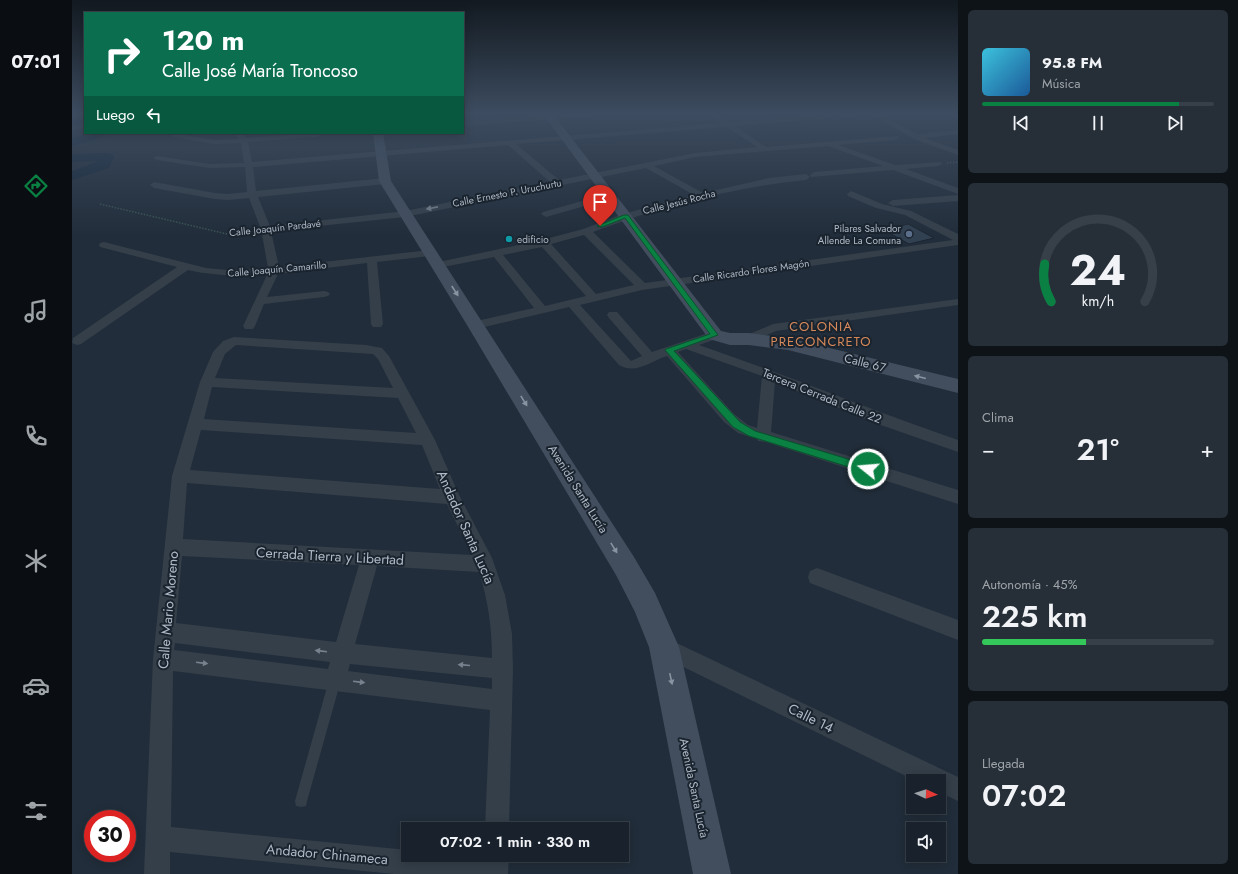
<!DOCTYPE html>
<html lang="es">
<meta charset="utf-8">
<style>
body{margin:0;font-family:Jost,sans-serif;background:#262f38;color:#f1f3f6;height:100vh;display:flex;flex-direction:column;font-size:15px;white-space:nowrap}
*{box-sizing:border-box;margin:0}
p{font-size:13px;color:#9fa4a9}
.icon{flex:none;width:22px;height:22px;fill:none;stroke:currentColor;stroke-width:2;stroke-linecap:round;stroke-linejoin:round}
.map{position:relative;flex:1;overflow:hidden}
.side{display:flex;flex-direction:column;gap:10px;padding:10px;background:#0e1318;width:280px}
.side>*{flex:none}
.banner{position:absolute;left:12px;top:12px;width:380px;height:122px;border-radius:0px;box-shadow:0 2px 10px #0003,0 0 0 1px #373f48;background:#0b6e4f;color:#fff;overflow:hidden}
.needle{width:26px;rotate:93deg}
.fabs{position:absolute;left:834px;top:774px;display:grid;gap:8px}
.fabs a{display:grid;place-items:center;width:40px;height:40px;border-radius:0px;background:#19222c;box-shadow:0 2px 10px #0003,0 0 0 1px #373f48;font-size:20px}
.speed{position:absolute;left:12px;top:810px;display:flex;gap:8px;font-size:20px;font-weight:700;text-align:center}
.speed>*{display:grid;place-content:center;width:52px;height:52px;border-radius:50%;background:#19222c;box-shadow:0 2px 10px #0003,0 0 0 1px #373f48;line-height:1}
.speed .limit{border:6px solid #d22;background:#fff;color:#111}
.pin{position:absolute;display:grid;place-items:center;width:34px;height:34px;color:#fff;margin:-41px -17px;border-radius:50% 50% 50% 0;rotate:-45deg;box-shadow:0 0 4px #0007}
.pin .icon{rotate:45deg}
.me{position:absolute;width:44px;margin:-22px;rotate:287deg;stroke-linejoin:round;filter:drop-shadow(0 0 3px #0008)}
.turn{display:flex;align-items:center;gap:14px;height:84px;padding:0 12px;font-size:18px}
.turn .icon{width:52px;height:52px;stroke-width:2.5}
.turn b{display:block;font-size:28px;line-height:34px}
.then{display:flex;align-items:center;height:38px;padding:0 12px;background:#0003;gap:8px;font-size:15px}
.big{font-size:30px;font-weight:600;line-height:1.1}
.side .widget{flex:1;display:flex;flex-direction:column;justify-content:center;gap:6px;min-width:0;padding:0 14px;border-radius:6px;background:#262f38}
.side .dial{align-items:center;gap:0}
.dial svg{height:104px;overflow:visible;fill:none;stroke:#373f48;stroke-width:7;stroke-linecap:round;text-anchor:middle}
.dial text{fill:#f1f3f6;stroke:none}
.song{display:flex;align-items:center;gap:12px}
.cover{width:48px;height:48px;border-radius:6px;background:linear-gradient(135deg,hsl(190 70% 55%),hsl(210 70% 35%))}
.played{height:4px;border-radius:2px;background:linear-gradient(90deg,#0b8043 85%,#373f48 85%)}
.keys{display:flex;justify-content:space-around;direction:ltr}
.heat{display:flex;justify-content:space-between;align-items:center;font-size:22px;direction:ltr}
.charge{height:6px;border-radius:3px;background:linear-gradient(90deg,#34c759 45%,#373f48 0)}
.trip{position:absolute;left:329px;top:822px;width:228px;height:40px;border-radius:0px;background:#19222c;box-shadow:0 2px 10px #0003,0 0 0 1px #373f48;font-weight:600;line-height:40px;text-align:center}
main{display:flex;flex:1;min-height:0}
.menu{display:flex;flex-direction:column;width:72px;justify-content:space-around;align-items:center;background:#0a0e12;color:#9fa4a9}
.menu .icon{width:28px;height:28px}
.menu .selected{color:#0b8043}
.menu b{font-size:18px;color:#f1f3f6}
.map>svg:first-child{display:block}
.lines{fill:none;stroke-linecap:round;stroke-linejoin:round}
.river{fill:#142538;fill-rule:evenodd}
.building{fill:#324151;stroke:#1c2631}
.path{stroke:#3b5354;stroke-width:1.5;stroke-dasharray:1.5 1.5;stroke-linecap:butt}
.lane{fill:#343f4a;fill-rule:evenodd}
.street{fill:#343f4a;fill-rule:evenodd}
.secondary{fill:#424e5e;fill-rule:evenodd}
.oneway{fill:#78828f}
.oneway2{fill:#8994a2}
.route{fill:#0b8043;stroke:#07532c}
.service-dot{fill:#5c6f8a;stroke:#1a242f;stroke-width:1.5}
.culture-dot{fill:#0f9aa8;stroke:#1a242f;stroke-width:1.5}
.labels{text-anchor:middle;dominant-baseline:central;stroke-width:4;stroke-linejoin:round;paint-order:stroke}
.far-street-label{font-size:10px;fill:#afb9c7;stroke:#1a242f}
.far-poi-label{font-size:10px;fill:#afb9c7;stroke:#1a242f;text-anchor:end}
.street-label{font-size:12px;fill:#afb9c7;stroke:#1a242f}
.neighbourhood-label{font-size:13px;letter-spacing:1px;fill:#d78959;stroke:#1a242f}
.near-street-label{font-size:14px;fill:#afb9c7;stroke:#1a242f}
</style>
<main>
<nav class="menu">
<b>07:01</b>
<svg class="icon selected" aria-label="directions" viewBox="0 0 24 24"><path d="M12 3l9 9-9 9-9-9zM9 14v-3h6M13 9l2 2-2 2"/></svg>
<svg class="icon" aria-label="music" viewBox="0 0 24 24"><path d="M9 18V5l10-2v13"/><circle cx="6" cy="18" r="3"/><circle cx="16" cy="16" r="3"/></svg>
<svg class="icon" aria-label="phone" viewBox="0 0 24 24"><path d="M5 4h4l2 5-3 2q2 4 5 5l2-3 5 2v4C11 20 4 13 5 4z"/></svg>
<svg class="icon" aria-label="climate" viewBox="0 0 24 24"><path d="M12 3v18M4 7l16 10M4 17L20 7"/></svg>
<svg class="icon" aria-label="car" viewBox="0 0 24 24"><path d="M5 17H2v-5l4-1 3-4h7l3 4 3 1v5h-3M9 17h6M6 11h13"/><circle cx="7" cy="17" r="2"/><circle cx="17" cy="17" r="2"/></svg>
<svg class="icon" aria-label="filters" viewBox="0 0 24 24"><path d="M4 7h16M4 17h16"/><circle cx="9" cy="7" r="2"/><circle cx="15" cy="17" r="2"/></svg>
</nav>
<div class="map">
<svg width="886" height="874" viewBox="0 0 886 874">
<rect width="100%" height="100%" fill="#212d3a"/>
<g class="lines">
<g class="river">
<path d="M0 117 13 119V127L0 123Z"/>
<path d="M17 133H36L34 136 0 146V138Z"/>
<path d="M35 153 40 154 42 157 37 168 0 180V171L27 161 0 162V154Z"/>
</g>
</g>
<path class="building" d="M836 224 862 238 837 244 812 230Z"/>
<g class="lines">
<g class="path">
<path d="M765 116 795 115"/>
<path d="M875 163 886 162"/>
<path d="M28 204 155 234 184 231"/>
</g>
<path class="lane" d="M263 674 267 676 269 680 235 801 234 806 229 807 224 806 223 801 257 680 259 676Z"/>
<g class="street">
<path d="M500 114H525L522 116 391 126V122Z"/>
<path d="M638 114H645L658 122 759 115V117L757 118 663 126 694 147 826 136 827 138 823 140 766 145 823 165 869 162 870 164 866 166 834 169 886 188V194L821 170 739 177 738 175 742 172 811 166 756 146 623 157 582 166 631 193 697 178 734 174 738 177 734 180C662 187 589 206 521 232L573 283 881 240 833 215 804 208 776 196 775 194 779 191 810 204 839 211 886 234V245L570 290 508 305 559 361 570 356 537 318 535 315 537 312H545L580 352 639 332H647L649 335 647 338 627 345C714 375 799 410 886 440V452L806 424 703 382 699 432 886 490V504L694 442 686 441 685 439 666 433 652 422 595 356C579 361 564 375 547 365L497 307 404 329 400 328 398 325 400 322 462 308 422 257 366 268 362 267 361 265 362 263 470 240 511 229 551 214 622 195 574 168 333 217 199 231 207 267 358 250 362 251 363 253 362 255 358 256 305 262 311 324 309 327H301L299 324 295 263 206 274 195 297 252 291 256 292 258 294 256 296 252 297 192 304 183 326 181 329H173L171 326 195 275C167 276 142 276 116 270L9 344 5 345 0 343 1 338 105 267 28 247 27 245 28 243 32 242 134 268 155 270 196 268 189 229 177 198 156 200 143 199 82 188 78 185 82 182 143 193 156 194 175 192 173 167 138 168 85 160 81 158 85 156 138 164 172 163 169 143 142 144 101 137V133L142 140 167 139 162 133H170L174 138 242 133 249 135 245 137 176 142 180 162 649 123ZM655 127 685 147 623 153 487 180 444 144ZM436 145 478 182 333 211 198 226 186 197 313 184 317 181 313 178 184 191 181 167ZM512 235 562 285 524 294 479 244ZM470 247 514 296 473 306 431 255ZM614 349 690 376 685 428 676 425 662 414 606 352Z"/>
<path d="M802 114H807L845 134 886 130V134L853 138 886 150V155L842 139 802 116Z"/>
<path d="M877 114H886V118L878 115Z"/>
<path d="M13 123V127L0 131V127Z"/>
<path d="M538 193 541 194 542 196 541 198 474 217 469 214 471 212Z"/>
<path d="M886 195V201L821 206 816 203 821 200Z"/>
<path d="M886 299V305L704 331 677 343 673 342 671 339 673 336 701 324Z"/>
<path d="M162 337 294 345 310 348 317 356 363 440 387 495 420 558 433 595 440 634 441 669 437 829H413L418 710 101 671 99 827 336 850V855H392L411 857V855H437L436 874H322L98 852V874H72L81 659 100 476 128 382 141 352 151 341ZM164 345 301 354 306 359 321 388 143 378 153 354ZM140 387 326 398 344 433 132 419ZM129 430 350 445 368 489 118 470ZM115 483 375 504 400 555 111 539ZM110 556 287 565 264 642 104 623ZM305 566 407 572C416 600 420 628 420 658L283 644ZM103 643 258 662 256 669 102 650ZM278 664 420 678V689L276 671Z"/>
<path d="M745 568 886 620V640L738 583 736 577 738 571Z"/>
<path d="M592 637 886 777V801L867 792V781H844L585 654 582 647 585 640Z"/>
</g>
<g class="secondary">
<path d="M471 114H481L649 331 658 333H677L716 338 886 379V393L716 350 677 345H658L637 339Z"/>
<path d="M301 133H311L319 181 562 557 583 593 607 647 659 874H621L577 647 563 612 544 575 395 325 307 181Z"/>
</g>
</g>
<defs><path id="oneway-solid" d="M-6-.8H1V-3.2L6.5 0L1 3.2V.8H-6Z"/></defs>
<g class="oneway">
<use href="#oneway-solid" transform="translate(360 208) rotate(169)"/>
<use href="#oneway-solid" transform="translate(249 651) rotate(-173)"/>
<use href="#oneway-solid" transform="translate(130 663) rotate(7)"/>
<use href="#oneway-solid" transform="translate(392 665) rotate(-175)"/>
<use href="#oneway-solid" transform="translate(287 682) rotate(7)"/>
</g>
<g class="oneway2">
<use href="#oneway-solid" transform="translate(383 291) rotate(57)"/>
<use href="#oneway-solid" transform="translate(848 377) rotate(-166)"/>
<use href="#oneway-solid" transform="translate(452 401) rotate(58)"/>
<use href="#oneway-solid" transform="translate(542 548) rotate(58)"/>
<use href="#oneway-solid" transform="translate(599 679) rotate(78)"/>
</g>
<linearGradient id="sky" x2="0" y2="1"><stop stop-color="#121920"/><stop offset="0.48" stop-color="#3d4c60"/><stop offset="1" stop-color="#3d4c60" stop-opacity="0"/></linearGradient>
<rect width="886" height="236" fill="url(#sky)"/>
<path class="route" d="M552 215H556L646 335 602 351 668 422 683 431 799 466 801 469 799 472 796 473 677 436 661 427 593 350 594 349 638 334 553 218 530 227 525 226Z"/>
<circle class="service-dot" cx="837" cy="234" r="4"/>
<circle class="culture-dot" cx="437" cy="239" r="4"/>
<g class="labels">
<g class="far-street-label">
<text transform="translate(435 193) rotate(-11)">Calle Ernesto P. Uruchurtu</text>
<text transform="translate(607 202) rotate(-14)">Calle Jesús Rocha</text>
<text transform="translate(203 228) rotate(-6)">Calle Joaquín Pardavé</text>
<text transform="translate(205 269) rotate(-5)">Calle Joaquín Camarillo</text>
<text transform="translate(679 271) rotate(-8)">Calle Ricardo Flores Magón</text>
</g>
<g class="far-poi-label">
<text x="829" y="228">Pilares Salvador<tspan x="829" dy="12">Allende La Comuna</tspan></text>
<text x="445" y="239" text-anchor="start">edificio</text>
</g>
<g class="street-label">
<text transform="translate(793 363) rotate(14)">Calle 67</text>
<text transform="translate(750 396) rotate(22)">Tercera Cerrada Calle 22</text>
<text transform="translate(506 489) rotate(58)">Avenida Santa Lucía</text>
<text transform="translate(622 788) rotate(78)">Avenida Santa Lucía</text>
</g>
<g class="neighbourhood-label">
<text x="749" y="326">COLONIA<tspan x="749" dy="15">PRECONCRETO</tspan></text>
</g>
<g class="near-street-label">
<text transform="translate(394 527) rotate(66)">Andador Santa Lucía</text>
<text transform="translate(258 556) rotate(3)">Cerrada Tierra y Libertad</text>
<text transform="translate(96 610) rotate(-85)">Calle Mario Moreno</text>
<text transform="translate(739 718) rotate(26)">Calle 14</text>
<text transform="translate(255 854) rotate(5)">Andador Chinameca</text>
</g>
</g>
</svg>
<div class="fabs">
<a><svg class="needle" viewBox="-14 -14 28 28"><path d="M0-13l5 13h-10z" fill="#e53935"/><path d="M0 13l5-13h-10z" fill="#9fa4a9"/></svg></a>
<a><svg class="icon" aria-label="sound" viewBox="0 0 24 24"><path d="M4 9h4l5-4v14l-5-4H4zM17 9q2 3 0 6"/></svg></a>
</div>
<div class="speed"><div class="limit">30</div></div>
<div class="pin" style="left:528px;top:226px;background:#d93025"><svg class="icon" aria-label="arrive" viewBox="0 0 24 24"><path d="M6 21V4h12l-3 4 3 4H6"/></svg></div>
<svg class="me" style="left:796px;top:469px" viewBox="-20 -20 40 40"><circle r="17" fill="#0b8043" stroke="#fff" stroke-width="3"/><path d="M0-11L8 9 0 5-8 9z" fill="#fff"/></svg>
<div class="trip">07:02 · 1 min · 330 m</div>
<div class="banner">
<div class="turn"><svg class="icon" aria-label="right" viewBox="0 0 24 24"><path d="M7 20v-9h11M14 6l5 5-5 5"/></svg><div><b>120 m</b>Calle José María Troncoso</div></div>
<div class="then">Luego<svg class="icon" aria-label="left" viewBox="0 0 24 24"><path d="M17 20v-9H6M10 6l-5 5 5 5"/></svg></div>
</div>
</div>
<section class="side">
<div class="widget">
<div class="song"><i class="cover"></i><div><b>95.8 FM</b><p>Música</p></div></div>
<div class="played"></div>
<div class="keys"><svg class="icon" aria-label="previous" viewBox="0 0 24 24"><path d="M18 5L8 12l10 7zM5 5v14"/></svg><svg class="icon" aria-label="pause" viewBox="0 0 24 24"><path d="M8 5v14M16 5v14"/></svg><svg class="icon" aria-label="next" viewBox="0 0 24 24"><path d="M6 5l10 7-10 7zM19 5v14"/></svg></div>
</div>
<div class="widget dial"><svg viewBox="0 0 100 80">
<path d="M14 69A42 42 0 1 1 86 69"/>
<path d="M14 69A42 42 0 0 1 9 40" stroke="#0b8043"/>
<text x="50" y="56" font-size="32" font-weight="700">24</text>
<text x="50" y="72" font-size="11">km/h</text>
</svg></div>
<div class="widget"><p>Clima</p>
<div class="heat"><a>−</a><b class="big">21°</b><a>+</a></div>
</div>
<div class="widget"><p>Autonomía · 45%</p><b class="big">225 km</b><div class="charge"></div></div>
<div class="widget"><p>Llegada</p><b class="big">07:02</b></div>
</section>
</main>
